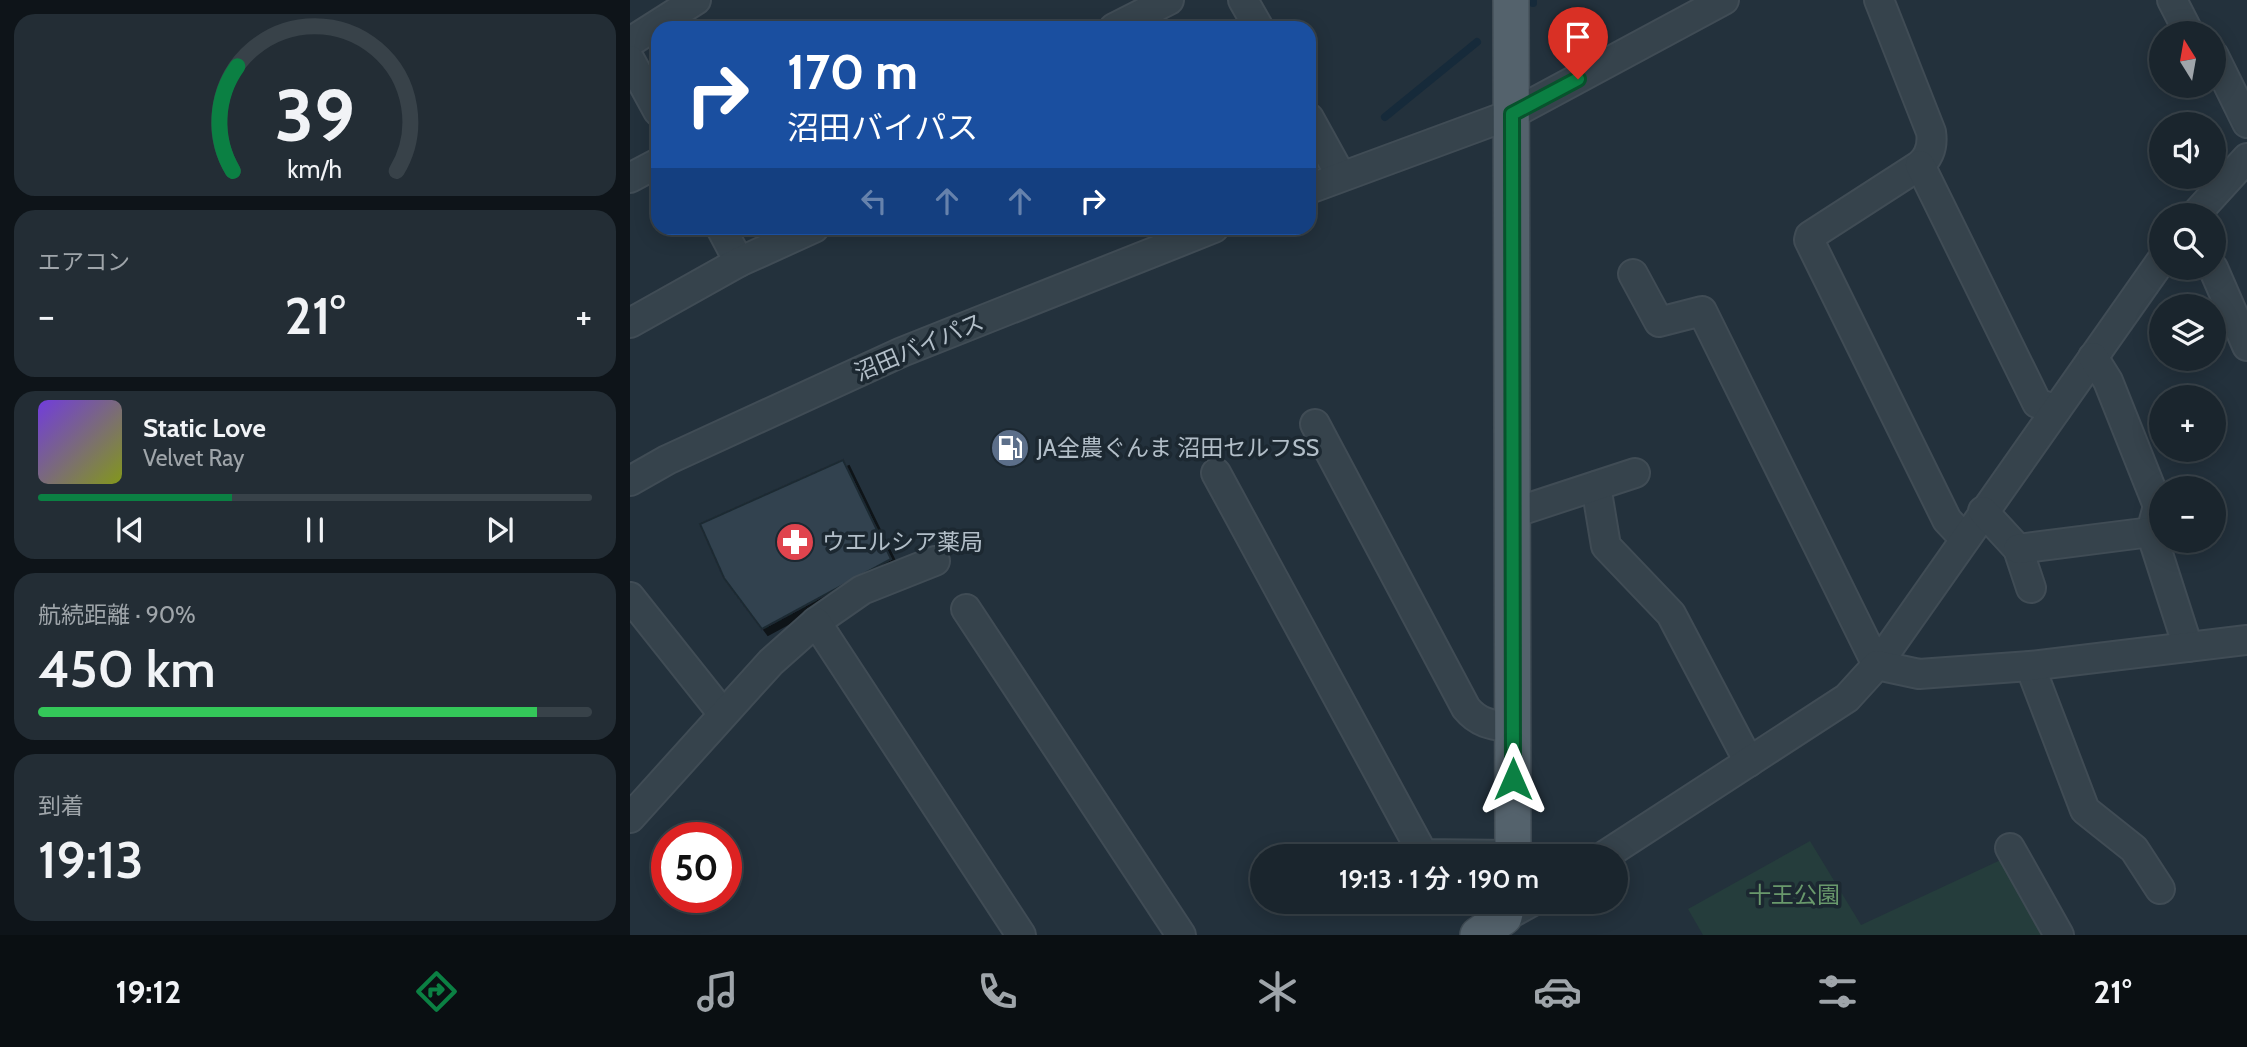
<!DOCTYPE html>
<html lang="ja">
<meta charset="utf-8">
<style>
body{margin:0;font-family:Cabin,"Noto Sans JP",sans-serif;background:#232d35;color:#f1f3f6;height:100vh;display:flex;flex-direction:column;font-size:26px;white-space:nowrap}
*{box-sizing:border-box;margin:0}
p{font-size:23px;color:#9fa5aa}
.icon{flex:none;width:38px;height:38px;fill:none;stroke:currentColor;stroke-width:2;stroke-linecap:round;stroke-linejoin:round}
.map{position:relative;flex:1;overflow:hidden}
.details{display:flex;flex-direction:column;gap:14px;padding:14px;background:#0e1419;width:630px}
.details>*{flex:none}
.hud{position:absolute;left:21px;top:21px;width:665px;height:214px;border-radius:21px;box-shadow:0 4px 18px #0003,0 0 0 2px #384249;background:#1a4fa0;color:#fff;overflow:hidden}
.needle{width:46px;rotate:349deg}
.buttons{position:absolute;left:1519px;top:21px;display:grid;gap:14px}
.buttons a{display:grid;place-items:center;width:77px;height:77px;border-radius:50%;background:#1a252d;box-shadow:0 4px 18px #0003,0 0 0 2px #384249;font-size:35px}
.speed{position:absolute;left:21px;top:822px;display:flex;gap:14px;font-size:35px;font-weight:700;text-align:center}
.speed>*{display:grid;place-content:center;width:91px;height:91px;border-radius:50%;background:#1a252d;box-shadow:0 4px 18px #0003,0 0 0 2px #384249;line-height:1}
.speed .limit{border:10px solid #d22;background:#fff;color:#111}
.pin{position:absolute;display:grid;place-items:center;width:60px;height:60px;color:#fff;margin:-72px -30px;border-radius:50% 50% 50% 0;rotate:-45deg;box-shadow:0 0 7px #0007}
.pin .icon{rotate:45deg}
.me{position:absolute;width:77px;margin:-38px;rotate:0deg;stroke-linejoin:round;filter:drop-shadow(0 0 5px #0008)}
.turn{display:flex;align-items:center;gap:24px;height:147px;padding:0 21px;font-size:32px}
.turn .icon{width:91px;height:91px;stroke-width:2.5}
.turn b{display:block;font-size:49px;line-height:60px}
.lanes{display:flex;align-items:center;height:66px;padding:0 21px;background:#0003;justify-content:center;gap:35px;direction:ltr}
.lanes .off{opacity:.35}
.big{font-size:52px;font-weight:600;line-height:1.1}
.details .widget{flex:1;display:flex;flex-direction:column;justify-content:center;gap:10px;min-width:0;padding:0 24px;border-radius:21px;background:#232d35}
.details .dial{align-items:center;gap:0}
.dial svg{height:182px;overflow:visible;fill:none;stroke:#384249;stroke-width:7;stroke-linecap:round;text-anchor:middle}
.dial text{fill:#f1f3f6;stroke:none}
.song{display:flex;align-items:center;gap:21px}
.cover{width:84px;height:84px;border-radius:10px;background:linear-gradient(135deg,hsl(260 70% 55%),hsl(70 70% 35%))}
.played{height:7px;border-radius:4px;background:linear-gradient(90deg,#0b8043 35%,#384249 35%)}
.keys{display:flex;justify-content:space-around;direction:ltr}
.heat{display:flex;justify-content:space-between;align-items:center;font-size:38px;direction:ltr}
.charge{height:10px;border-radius:5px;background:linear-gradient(90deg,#34c759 90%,#384249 0)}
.trip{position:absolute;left:620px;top:844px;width:378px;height:70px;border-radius:35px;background:#1a252d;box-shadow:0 4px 18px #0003,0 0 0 2px #384249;font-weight:600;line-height:70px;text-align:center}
.menu{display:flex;height:112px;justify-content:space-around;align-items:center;background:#0a0f12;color:#9fa5aa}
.menu .icon{width:49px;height:49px}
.menu .active{color:#0b8043}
.menu b{font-size:32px;color:#f1f3f6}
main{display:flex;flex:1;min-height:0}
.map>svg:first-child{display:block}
.green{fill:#253d3c}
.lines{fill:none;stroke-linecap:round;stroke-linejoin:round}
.stream{stroke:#162a3a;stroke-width:8}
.building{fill:#314350;stroke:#1e2a33;stroke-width:2;filter:url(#shadow)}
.minor-casing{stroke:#404c55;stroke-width:32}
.major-casing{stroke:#404c55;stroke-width:38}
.minor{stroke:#36434c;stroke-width:28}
.major{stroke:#54626c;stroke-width:35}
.route-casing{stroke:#07532c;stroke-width:18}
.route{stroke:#0b8043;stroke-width:12}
.labels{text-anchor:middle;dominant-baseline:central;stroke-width:7;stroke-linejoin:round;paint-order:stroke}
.street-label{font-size:23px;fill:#b2bec8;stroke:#1c2831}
.poi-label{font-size:23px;fill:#b2bec8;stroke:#1c2831;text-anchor:start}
.park-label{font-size:23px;fill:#69996c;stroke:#1c2831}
</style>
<main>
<section class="details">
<div class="widget dial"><svg viewBox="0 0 100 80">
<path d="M14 69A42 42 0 1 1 86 69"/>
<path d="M14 69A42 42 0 0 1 16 23" stroke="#0b8043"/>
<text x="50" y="56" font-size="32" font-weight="700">39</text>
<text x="50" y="72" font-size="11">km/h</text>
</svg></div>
<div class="widget"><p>エアコン</p>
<div class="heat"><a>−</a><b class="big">21°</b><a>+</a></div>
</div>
<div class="widget">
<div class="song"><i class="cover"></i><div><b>Static Love</b><p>Velvet Ray</p></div></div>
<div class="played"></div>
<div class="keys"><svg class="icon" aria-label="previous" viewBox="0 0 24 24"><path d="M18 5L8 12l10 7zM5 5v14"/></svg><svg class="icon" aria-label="pause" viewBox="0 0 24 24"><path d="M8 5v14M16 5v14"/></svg><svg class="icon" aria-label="next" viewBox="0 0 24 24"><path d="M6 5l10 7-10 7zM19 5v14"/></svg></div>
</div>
<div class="widget"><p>航続距離 · 90%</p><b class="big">450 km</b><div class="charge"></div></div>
<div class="widget"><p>到着</p><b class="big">19:13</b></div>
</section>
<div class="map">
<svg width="1617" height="935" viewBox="0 0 1617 935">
<defs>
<filter id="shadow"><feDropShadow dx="6" dy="6" stdDeviation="0" flood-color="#0009"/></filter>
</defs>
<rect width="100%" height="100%" fill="#23313c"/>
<path class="green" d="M1180 841 1231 925 1377 857 1421 935H1073L1058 909Z"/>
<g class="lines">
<g class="stream">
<path d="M903 0V3"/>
<path d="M755 117 847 42"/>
</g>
</g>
<path class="building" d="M213 460 261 559 132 629 94 578 70 524Z"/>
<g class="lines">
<defs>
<g id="minor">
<path d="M613 0 629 28"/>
<path d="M1249 0 1301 132C1303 145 1300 156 1290 165L1180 236 1179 240 1317 520 1335 539"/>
<path d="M1542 0 1559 33"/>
<path d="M484 28 539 0"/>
<path d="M0 42 66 0"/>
<path d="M1584 56 1617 123"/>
<path d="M0 60 28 111"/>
<path d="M679 118 711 176"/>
<path d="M1290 165 1407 403 1426 410"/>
<path d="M0 178 28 163"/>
<path d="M679 189 882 114 1094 0"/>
<path d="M1565 215 1617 158"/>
<path d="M91 228 109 262"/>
<path d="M1583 268 1617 346"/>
<path d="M1003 274 1029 322 1072 311 1247 665 1531 261"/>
<path d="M0 323 109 262 184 228"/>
<path d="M1463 357 1478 381 1528 506 1521 532"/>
<path d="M685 424 836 708C849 724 863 725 883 728"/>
<path d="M586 473 793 854 883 855"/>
<path d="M0 481 37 460 272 352 584 228"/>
<path d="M966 486 976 546 1041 614 1119 762"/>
<path d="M1353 511 1388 549 1401 588"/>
<path d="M883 513 1005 473"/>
<path d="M1388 549 1521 532 1558 647"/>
<path d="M0 597 93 714"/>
<path d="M336 609 551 935"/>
<path d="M186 622 232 590 305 561"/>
<path d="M1400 666 1455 810 1504 849 1530 889"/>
<path d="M0 818 141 662 186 622 391 935"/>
<path d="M1380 848 1429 935"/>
<path d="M974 856 1217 698 1247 665 1289 674 1400 666 1617 640"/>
<path d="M874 917 903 901"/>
</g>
<g id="major">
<path d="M881 0 883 856"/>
<path d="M848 935 874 917 878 901"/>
</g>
</defs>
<use href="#minor" class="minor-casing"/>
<use href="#major" class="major-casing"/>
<use href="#minor" class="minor"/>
<use href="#major" class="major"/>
</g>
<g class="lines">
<defs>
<path id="route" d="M883 779 882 114 948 79"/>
</defs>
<use href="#route" class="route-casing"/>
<use href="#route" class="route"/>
</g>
<defs>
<symbol id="fuel-disc" viewBox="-11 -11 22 22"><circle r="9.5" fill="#5c6f8a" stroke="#1c2831"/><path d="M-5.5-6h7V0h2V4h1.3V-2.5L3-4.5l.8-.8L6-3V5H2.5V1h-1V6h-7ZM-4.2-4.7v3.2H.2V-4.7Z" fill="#fff"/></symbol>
<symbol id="pharmacy-disc" viewBox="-11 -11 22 22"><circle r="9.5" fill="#e0444e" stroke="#1c2831"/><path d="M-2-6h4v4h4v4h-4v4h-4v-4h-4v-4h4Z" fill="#fff"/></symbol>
</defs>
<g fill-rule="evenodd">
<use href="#fuel-disc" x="358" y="426" width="44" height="44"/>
<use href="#pharmacy-disc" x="143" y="520" width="44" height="44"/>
</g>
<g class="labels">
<g class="street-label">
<text transform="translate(289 347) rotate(-23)">沼田バイパス</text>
</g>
<g class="poi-label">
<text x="407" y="448">JA全農ぐんま 沼田セルフSS</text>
<text x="192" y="542">ウエルシア薬局</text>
</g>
<g class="park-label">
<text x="1164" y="895">十王公園</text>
</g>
</g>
</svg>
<div class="buttons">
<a><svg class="needle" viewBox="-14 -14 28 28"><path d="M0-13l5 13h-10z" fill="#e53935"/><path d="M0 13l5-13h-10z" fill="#9fa5aa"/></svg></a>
<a><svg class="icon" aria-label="sound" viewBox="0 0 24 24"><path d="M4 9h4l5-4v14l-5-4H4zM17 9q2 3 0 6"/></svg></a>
<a><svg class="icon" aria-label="search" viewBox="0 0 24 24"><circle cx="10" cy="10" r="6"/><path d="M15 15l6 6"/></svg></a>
<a><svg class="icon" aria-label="layers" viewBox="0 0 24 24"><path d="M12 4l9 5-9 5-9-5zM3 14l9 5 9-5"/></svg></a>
<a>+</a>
<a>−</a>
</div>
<div class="speed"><div class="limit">50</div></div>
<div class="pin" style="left:948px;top:79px;background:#d93025"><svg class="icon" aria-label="arrive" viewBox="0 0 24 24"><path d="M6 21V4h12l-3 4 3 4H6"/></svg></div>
<svg class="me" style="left:883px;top:779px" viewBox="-20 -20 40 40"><path d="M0-17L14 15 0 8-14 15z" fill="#0b8043" stroke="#fff" stroke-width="4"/></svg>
<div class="trip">19:13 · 1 分 · 190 m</div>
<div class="hud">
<div class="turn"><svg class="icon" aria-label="right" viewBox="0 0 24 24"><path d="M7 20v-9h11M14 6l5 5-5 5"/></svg><div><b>170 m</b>沼田バイパス</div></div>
<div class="lanes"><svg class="icon off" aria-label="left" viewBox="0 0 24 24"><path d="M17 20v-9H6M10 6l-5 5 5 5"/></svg><svg class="icon off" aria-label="ahead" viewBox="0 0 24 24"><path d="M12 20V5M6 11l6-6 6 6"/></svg><svg class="icon off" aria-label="ahead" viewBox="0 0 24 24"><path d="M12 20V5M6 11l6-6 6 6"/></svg><svg class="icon" aria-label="right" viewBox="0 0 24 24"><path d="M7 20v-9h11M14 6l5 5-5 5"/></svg></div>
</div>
</div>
</main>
<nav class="menu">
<b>19:12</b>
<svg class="icon active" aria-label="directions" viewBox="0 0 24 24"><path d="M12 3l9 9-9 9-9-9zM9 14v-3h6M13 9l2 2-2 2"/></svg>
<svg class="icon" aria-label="music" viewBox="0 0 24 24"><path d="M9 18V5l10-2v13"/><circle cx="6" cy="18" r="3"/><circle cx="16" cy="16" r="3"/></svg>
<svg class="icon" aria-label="phone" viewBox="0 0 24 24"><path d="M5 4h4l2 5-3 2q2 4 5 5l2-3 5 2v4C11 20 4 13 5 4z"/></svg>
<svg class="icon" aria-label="climate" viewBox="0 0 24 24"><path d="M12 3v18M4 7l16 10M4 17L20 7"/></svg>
<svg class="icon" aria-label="car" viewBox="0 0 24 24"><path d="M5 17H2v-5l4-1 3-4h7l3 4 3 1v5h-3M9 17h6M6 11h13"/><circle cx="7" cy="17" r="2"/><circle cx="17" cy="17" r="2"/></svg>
<svg class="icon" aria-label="filters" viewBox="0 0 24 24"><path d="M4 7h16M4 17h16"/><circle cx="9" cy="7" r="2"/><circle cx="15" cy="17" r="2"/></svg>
<b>21°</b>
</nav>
